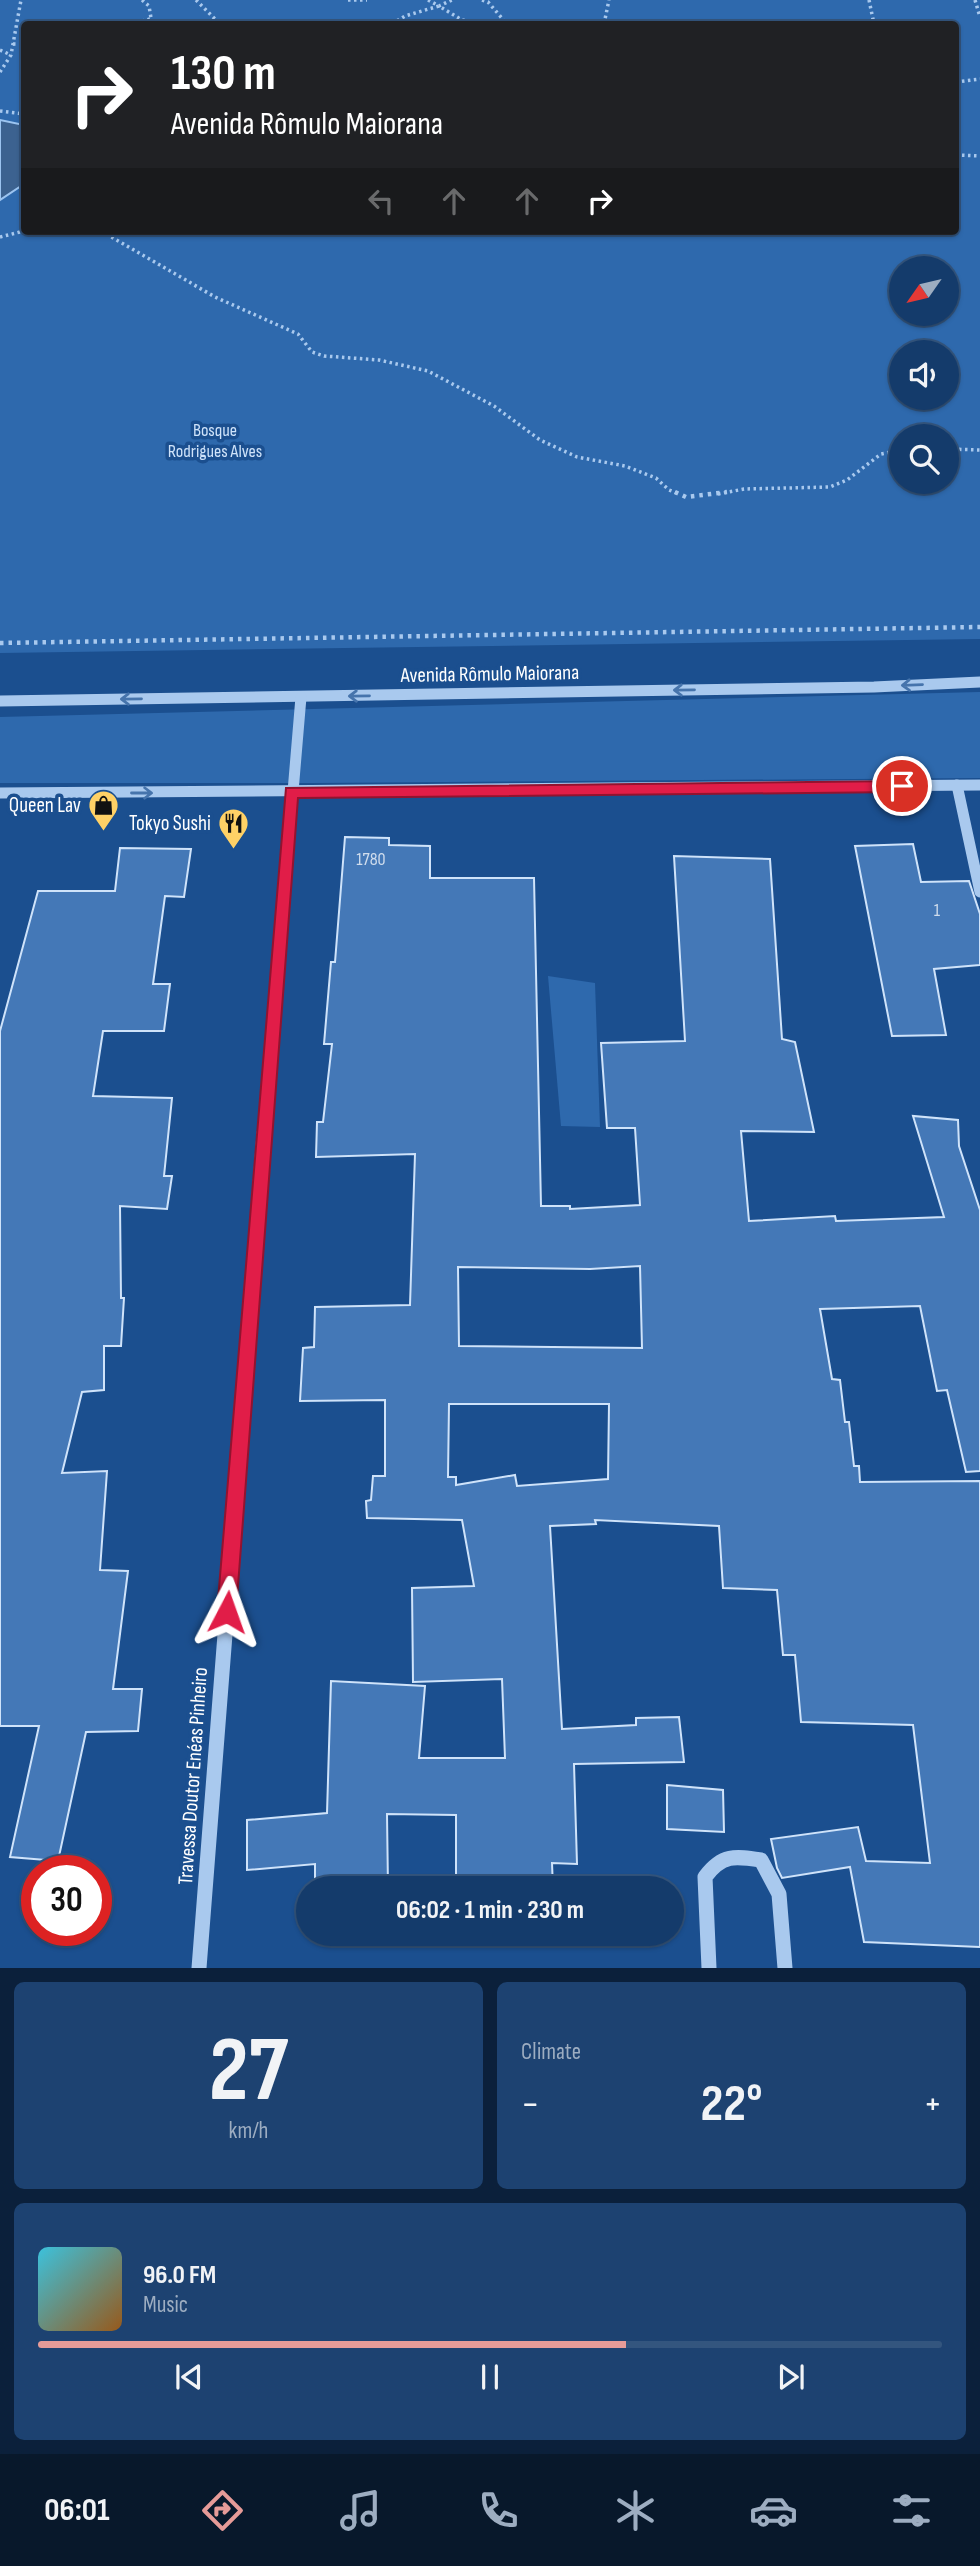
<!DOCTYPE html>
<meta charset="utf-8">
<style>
body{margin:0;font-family:"Sofia Sans Condensed",sans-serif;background:#1d4271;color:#f1f3f6;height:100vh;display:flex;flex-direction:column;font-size:26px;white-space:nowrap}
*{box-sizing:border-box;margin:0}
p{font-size:23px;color:#9dadc1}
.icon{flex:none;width:38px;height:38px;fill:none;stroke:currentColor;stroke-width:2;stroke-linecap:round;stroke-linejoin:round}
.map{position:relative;height:1968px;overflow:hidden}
.details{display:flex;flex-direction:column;gap:14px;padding:14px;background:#0b203b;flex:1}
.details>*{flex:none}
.top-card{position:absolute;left:21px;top:21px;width:938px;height:214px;border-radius:7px;box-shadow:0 2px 5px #0004,0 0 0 2px #33557e;background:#202124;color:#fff;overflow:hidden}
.needle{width:46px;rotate:236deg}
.buttons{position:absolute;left:889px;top:256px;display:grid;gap:14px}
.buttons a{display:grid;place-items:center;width:70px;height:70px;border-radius:50%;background:#143b6b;box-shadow:0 2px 5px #0004,0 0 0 2px #33557e;font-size:35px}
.speed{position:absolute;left:21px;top:1855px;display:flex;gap:14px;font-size:35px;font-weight:700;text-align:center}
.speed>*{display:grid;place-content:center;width:91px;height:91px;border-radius:50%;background:#143b6b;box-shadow:0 2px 5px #0004,0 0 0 2px #33557e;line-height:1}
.speed .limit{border:10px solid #d22;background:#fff;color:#111}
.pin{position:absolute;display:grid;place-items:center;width:60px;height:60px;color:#fff;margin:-30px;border:4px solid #fff;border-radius:50%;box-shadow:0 2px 7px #0007}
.me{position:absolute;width:77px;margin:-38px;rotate:4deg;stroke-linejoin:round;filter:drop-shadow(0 0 5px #0008)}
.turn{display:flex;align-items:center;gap:24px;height:147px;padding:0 35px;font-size:32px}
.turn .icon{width:91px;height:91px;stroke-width:2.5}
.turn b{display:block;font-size:49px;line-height:60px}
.lanes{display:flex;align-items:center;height:66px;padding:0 35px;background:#0003;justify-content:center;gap:35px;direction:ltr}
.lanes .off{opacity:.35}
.big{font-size:52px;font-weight:700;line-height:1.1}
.details .widget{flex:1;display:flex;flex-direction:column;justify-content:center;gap:10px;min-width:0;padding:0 24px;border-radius:10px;background:#1d4271}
.details .dial{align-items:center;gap:0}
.dial b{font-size:91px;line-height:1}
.song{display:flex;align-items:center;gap:21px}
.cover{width:84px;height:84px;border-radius:10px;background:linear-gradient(135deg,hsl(190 70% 55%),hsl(30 70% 35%))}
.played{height:7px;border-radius:4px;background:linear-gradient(90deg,#e69b98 65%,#33557e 65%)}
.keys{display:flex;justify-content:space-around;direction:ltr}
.heat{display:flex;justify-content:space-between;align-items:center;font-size:38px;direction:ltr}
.details .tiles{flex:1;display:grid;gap:14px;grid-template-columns:1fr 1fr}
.widget:last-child{grid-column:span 2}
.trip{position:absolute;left:296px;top:1876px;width:388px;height:70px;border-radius:35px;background:#143b6b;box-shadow:0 2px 5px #0004,0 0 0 2px #33557e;font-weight:700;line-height:70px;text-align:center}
.dock{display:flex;height:112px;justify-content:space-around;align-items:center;background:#08182b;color:#9dadc1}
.dock .icon{width:49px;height:49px}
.dock .current{color:#e69b98}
.dock b{font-size:32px;color:#f1f3f6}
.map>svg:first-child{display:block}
.green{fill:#2e69ad;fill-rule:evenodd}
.water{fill:#3c6290;stroke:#9cc4f0;stroke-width:2}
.building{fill:#4478b7;stroke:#cfe3fa;stroke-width:2;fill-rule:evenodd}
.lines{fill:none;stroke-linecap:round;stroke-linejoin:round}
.path-far1{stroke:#a9c9ee;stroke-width:3.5;stroke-dasharray:2.5 3.5;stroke-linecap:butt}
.path{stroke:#a9c9ee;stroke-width:4.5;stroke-dasharray:3.5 5;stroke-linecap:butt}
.minor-far1{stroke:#a9c9ee;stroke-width:11}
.minor{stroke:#a9c9ee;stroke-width:15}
.oneway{stroke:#4674ac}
.route{fill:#e11d48;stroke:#92132f;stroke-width:2}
.labels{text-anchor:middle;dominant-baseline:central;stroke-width:7;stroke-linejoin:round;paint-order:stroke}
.far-park-label{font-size:18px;fill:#cfe3fa;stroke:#1b4f8f}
.number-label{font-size:18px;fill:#d0dded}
.street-label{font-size:21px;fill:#fff;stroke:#1b4f8f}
.poi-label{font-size:21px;fill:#fff;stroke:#1b4f8f;text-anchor:end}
</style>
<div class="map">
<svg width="980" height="1968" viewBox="0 0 980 1968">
<rect width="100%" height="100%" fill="#1b4f8f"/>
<g class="green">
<path d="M0 0H980V639L0 653ZM24 24H956V231H24ZM901 268H947V313H901ZM901 352H947V397H901ZM901 436H947V481H901Z"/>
<path d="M980 692V778L314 783H0V717Z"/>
<path d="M548 976 595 983 600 1127 561 1126Z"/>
</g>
<path class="water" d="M0 120 24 125V184L0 200Z"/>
<g class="building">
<path d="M345 837 389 838V845L430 846V878H534L541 1206H570V1209L640 1205 635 1128H607L601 1043 685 1041 674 856 770 859 782 1039 795 1042 814 1132 741 1131 749 1221 835 1216 836 1221 944 1217 913 1116 958 1120 959 1146 980 1210V1471L966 1472 947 1390 937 1391 920 1306 820 1309 832 1379 840 1380 845 1422H849L854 1466H859L860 1482 980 1481V1947L864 1942 850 1867 782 1878 777 1868 771 1839 858 1827 866 1861 930 1863 913 1725 801 1722 795 1655H783L777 1590 723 1588 719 1526 595 1520 596 1524 550 1526 562 1729 636 1725V1718L679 1717 684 1762 574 1764 577 1864 552 1863 553 1888H456V1815L387 1814 388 1888H315V1864L247 1870V1820L327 1813 331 1681 425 1686 419 1758H505L502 1679 413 1682 412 1588 474 1586 462 1520 367 1518 366 1501 371 1500 373 1476H385V1400L300 1401 303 1348 314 1347 315 1307 410 1305 415 1154 316 1157 317 1122H323L332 1044H324L331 962H335ZM640 1266 642 1348 459 1346 458 1267 590 1269ZM449 1404H609L608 1479 517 1486 515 1475 456 1485V1477H448Z"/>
<path d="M913 844 921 882 969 881 980 914V965L934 969 946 1035 892 1036 855 846Z"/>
<path d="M120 848 191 849 184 897 165 896 153 984H170L164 1031H103L93 1096 172 1098 164 1176H172L167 1209 120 1206 121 1298H124L121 1346H104V1390L82 1392 62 1473 107 1471 100 1570 128 1571 113 1689H142L138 1731 86 1732 58 1861 10 1857 39 1726H0V1031L38 891H115Z"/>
<path d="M667 1785 723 1790 724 1832 667 1829Z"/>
</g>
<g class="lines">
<g class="path-far1">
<path d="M142 0 149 6 152 24"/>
<path d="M196 0 220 24"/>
<path d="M348 0H367"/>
<path d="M428 0 439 6 452 0"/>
<path d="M482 0 488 2 507 24"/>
<path d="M869 0 874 24"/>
<path d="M975 0 980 17"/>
<path d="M130 24 150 19"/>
<path d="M392 24 405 16 439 6 462 20 492 24"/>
<path d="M604 24 609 0"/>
<path d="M13 44H24"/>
<path d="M0 50 11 55"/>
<path d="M0 72 11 55 21 0"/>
<path d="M956 82 980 79"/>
<path d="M0 111 24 114"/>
<path d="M956 155 980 156"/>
<path d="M101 231 215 297 298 334 312 352 324 356 379 360 428 371 494 406 540 440 577 457 625 466 656 478 669 490 679 494"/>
<path d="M134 231 144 234 165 231"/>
<path d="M0 237 24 231"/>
<path d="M947 449 980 450"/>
<path d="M718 494 744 489 830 487 847 480 881 454 901 450"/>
</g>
<g class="path">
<path d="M675 492 686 497 727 492"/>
<path d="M0 643 980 627"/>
</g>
<g class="minor-far1">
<path d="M0 701 874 687 980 682"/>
<path d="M957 785 980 892"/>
<path d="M0 793 980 785"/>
<path d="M264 1135 301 697"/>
</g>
<g class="minor">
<path d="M199 1968 264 1134"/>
<path d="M709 1968 705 1877C722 1854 735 1856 761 1860L779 1894 785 1968"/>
</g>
</g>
<defs><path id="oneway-shaft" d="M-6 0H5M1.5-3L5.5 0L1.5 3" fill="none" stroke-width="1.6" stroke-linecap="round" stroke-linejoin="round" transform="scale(1.75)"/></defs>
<g class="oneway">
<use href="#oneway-shaft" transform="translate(912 685) rotate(178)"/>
<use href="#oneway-shaft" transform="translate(684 690) rotate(179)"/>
<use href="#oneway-shaft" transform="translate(359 696) rotate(179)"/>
<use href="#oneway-shaft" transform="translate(131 699) rotate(179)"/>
<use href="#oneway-shaft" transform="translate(142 793)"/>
</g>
<path class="route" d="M902 781 910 786 902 792 298 798 236 1612 234 1619 227 1622 220 1619 217 1612 286 788Z"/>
<defs>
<symbol id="shop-pin" viewBox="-11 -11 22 30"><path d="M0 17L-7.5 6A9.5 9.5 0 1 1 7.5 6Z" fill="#ffd166" stroke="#1b4f8f"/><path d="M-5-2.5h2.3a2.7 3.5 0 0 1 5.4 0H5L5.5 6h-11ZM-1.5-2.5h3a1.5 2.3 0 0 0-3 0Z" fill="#111"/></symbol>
<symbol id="restaurant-pin" viewBox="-11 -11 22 30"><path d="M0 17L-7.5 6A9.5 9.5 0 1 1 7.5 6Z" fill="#ffd166" stroke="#1b4f8f"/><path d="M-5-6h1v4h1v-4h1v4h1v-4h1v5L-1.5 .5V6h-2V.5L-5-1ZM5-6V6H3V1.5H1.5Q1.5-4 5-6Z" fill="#111"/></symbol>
</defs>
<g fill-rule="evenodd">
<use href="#shop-pin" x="86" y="788" width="35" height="47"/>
<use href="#restaurant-pin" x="216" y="806" width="35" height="47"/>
</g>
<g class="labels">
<g class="far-park-label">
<text x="215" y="430">Bosque<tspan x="215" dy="21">Rodrigues Alves</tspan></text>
</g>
<g class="number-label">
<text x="371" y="859">1780</text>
<text x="937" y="910">1</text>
</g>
<g class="street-label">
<text transform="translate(490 674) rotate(-1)">Avenida Rômulo Maiorana</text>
<text transform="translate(193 1776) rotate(-86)">Travessa Doutor Enéas Pinheiro</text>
</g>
<g class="poi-label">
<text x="81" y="805">Queen Lav</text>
<text x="211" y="823">Tokyo Sushi</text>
</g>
</g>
</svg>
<div class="buttons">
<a><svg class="needle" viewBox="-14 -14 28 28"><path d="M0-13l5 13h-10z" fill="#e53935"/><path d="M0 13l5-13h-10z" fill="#9dadc1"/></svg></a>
<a><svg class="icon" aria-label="sound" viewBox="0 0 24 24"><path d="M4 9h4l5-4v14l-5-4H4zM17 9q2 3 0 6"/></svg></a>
<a><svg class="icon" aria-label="search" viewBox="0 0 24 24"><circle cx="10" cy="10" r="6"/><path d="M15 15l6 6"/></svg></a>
</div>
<div class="speed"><div class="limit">30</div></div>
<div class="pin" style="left:902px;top:786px;background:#d93025"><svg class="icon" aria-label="arrive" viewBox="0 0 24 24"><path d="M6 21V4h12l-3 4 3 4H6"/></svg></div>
<svg class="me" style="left:227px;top:1612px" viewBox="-20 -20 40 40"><path d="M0-17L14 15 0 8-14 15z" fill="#e11d48" stroke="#fff" stroke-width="4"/></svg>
<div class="trip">06:02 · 1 min · 230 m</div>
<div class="top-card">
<div class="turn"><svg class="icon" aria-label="right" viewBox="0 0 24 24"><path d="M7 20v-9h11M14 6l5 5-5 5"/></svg><div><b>130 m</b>Avenida Rômulo Maiorana</div></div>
<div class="lanes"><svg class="icon off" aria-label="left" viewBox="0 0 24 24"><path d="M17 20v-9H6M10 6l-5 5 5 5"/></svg><svg class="icon off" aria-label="ahead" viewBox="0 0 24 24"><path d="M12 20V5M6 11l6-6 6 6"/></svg><svg class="icon off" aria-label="ahead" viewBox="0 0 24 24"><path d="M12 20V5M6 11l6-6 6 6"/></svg><svg class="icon" aria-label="right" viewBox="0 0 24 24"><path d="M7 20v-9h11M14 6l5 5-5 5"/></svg></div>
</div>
</div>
<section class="details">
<div class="tiles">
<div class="widget dial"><b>27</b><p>km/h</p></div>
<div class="widget"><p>Climate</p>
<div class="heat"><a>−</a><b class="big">22°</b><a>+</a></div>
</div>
<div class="widget">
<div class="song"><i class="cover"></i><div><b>96.0 FM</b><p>Music</p></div></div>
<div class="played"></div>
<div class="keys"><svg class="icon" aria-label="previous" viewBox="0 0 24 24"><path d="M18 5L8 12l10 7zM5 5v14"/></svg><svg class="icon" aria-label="pause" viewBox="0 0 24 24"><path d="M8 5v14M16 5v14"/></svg><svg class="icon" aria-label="next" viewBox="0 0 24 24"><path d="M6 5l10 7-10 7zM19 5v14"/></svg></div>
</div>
</div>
</section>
<nav class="dock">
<b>06:01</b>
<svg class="icon current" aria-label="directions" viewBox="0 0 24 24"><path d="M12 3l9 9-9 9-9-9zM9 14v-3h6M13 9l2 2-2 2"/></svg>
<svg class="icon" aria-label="music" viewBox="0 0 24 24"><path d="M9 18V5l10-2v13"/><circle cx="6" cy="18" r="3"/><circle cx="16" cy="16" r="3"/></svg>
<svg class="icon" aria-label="phone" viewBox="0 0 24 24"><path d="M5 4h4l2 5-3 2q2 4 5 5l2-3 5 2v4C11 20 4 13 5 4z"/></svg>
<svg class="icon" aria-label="climate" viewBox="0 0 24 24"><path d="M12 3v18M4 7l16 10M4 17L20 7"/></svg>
<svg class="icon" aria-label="car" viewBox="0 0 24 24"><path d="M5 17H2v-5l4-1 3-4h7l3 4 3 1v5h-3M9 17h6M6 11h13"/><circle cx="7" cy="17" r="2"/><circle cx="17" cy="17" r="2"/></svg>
<svg class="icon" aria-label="filters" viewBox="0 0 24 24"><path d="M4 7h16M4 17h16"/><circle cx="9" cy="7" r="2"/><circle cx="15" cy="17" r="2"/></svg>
</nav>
